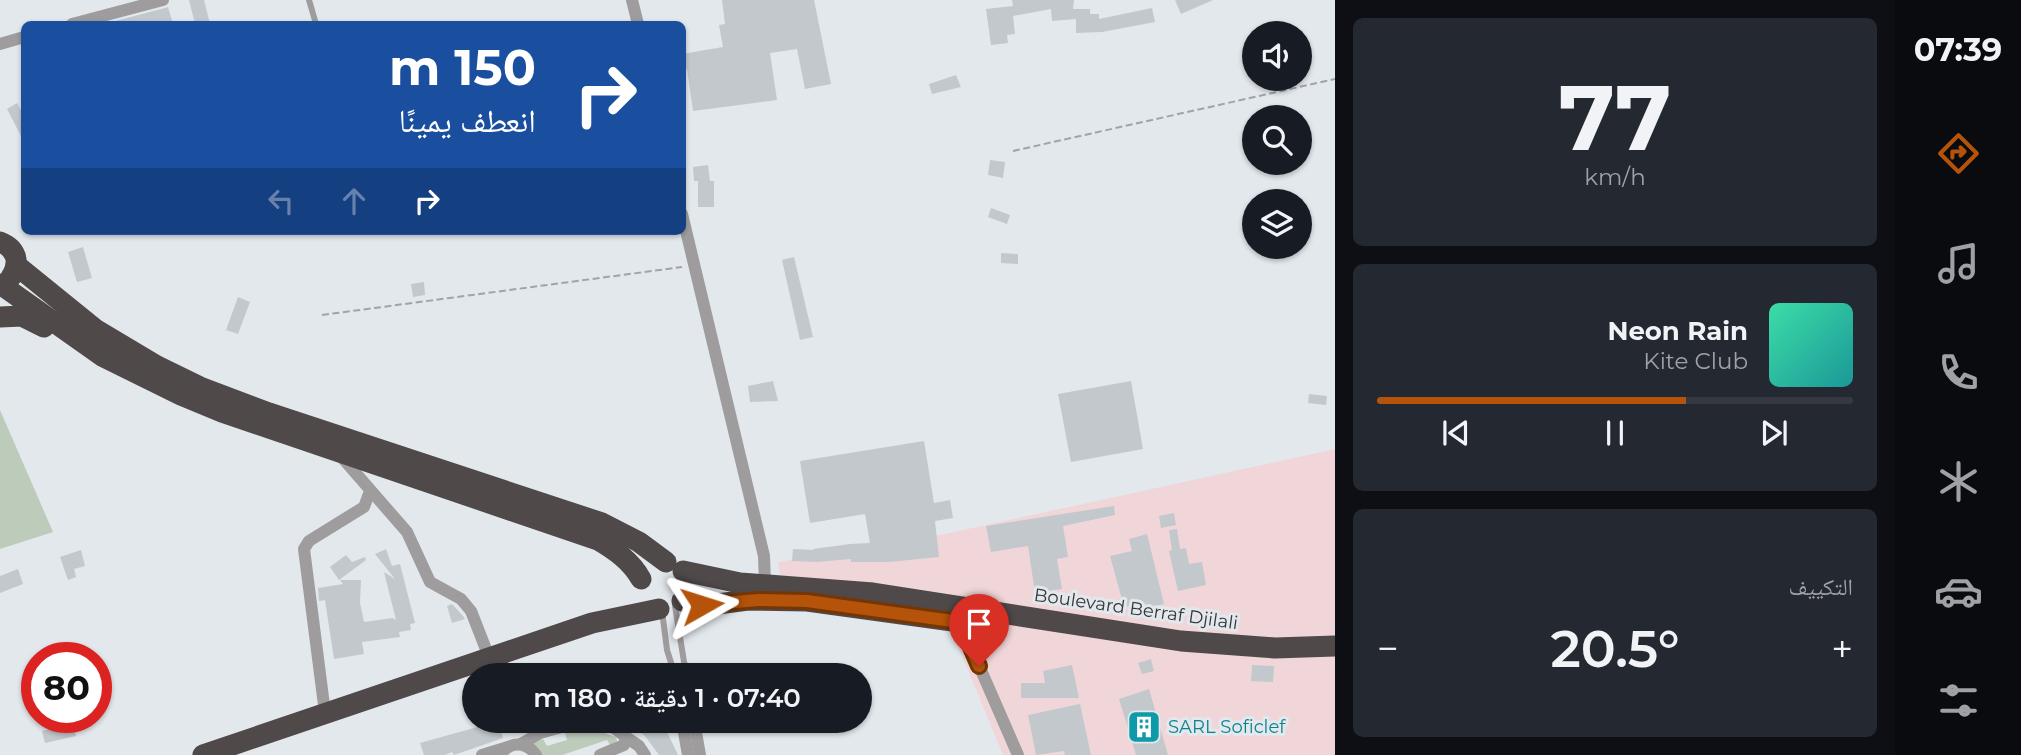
<!DOCTYPE html>
<html lang="ar">
<meta charset="utf-8">
<style>
body{margin:0;font-family:Montserrat,"Noto Naskh Arabic",sans-serif;background:#242831;color:#f1f3f6;direction:rtl;height:100vh;display:flex;flex-direction:column;font-size:26px;white-space:nowrap}
*{box-sizing:border-box;margin:0}
p{font-size:23px;color:#9ea1a6}
.icon{flex:none;width:38px;height:38px;fill:none;stroke:currentColor;stroke-width:2;stroke-linecap:round;stroke-linejoin:round}
.map{position:relative;flex:1;overflow:hidden;direction:ltr}
.drawer{display:flex;flex-direction:column;gap:18px;padding:18px;background:#0d0f14;width:560px}
.drawer>*{flex:none}
.guide{position:absolute;left:21px;top:21px;width:665px;height:214px;border-radius:10px;box-shadow:0 2px 5px #0004;direction:rtl;background:#1a4fa0;color:#fff;overflow:hidden}
.tools{position:absolute;left:1242px;top:21px;display:grid;gap:14px}
.tools a{display:grid;place-items:center;width:70px;height:70px;border-radius:50%;background:#171b24;box-shadow:0 2px 5px #0004;font-size:35px}
.speed{position:absolute;left:21px;top:642px;display:flex;gap:14px;font-size:35px;font-weight:700;text-align:center}
.speed>*{display:grid;place-content:center;width:91px;height:91px;border-radius:50%;background:#171b24;box-shadow:0 2px 5px #0004;line-height:1}
.speed .limit{border:10px solid #d22;background:#fff;color:#111}
.pin{position:absolute;display:grid;place-items:center;width:60px;height:60px;color:#fff;margin:-72px -30px;border-radius:50% 50% 50% 0;rotate:-45deg;box-shadow:0 0 7px #0007}
.pin .icon{rotate:45deg}
.me{position:absolute;width:77px;margin:-38px;rotate:84deg;stroke-linejoin:round;filter:drop-shadow(0 0 5px #0008)}
.turn{display:flex;align-items:center;gap:24px;height:147px;padding:0 35px;font-size:32px}
.turn .icon{width:91px;height:91px;stroke-width:2.5}
.turn b{display:block;font-size:49px;line-height:60px}
.lanes{display:flex;align-items:center;height:66px;padding:0 35px;background:#0003;justify-content:center;gap:35px;direction:ltr}
.lanes .off{opacity:.35}
.big{font-size:52px;font-weight:600;line-height:1.1}
.drawer .card{flex:1;display:flex;flex-direction:column;justify-content:center;gap:10px;min-width:0;padding:0 24px;border-radius:10px;background:#242831}
.drawer .dial{align-items:center;gap:0}
.dial b{font-size:91px;line-height:1}
.song{display:flex;align-items:center;gap:21px}
.cover{width:84px;height:84px;border-radius:10px;background:linear-gradient(135deg,hsl(160 70% 55%),hsl(180 70% 35%))}
.played{height:7px;border-radius:4px;background:linear-gradient(90deg,#b45309 65%,#363941 65%)}
.keys{display:flex;justify-content:space-around;direction:ltr}
.heat{display:flex;justify-content:space-between;align-items:center;font-size:38px;direction:ltr}
.trip{position:absolute;left:462px;top:663px;width:410px;height:70px;border-radius:35px;background:#171b24;box-shadow:0 2px 5px #0004;font-weight:600;line-height:70px;text-align:center;direction:rtl}
main{display:flex;flex:1;min-height:0}
.menu{display:flex;flex-direction:column;width:126px;justify-content:space-around;align-items:center;background:#090b0e;color:#9ea1a6}
.menu .icon{width:49px;height:49px}
.menu .current{color:#b45309}
.menu b{font-size:32px;color:#f1f3f6}
.map>svg:first-child{display:block}
.industrial{fill:#f0d6d9}
.green{fill:#bccbba}
.building{fill:#c3c8cc}
.lines{fill:none;stroke-linecap:round;stroke-linejoin:round}
.path{stroke:#a0a4a8;stroke-width:2;stroke-dasharray:7 3.5;stroke-linecap:butt}
.lane{stroke:#9f9c9d;stroke-width:6}
.street{stroke:#9f9c9d;stroke-width:12}
.highway{stroke:#4f494a;stroke-width:21}
.route-casing{stroke:#753606;stroke-width:18}
.route{stroke:#b45309;stroke-width:12}
.labels{text-anchor:middle;dominant-baseline:central;stroke-width:6;stroke-linejoin:round;paint-order:stroke}
.street-label{font-size:18px;fill:#353739;stroke:#e3e8ec}
.culture-label{font-size:18px;fill:#0d838f;stroke:#e3e8ec;text-anchor:start}
</style>
<main>
<nav class="menu">
<b>07:39</b>
<svg class="icon current" aria-label="directions" viewBox="0 0 24 24"><path d="M12 3l9 9-9 9-9-9zM9 14v-3h6M13 9l2 2-2 2"/></svg>
<svg class="icon" aria-label="music" viewBox="0 0 24 24"><path d="M9 18V5l10-2v13"/><circle cx="6" cy="18" r="3"/><circle cx="16" cy="16" r="3"/></svg>
<svg class="icon" aria-label="phone" viewBox="0 0 24 24"><path d="M5 4h4l2 5-3 2q2 4 5 5l2-3 5 2v4C11 20 4 13 5 4z"/></svg>
<svg class="icon" aria-label="climate" viewBox="0 0 24 24"><path d="M12 3v18M4 7l16 10M4 17L20 7"/></svg>
<svg class="icon" aria-label="car" viewBox="0 0 24 24"><path d="M5 17H2v-5l4-1 3-4h7l3 4 3 1v5h-3M9 17h6M6 11h13"/><circle cx="7" cy="17" r="2"/><circle cx="17" cy="17" r="2"/></svg>
<svg class="icon" aria-label="filters" viewBox="0 0 24 24"><path d="M4 7h16M4 17h16"/><circle cx="9" cy="7" r="2"/><circle cx="15" cy="17" r="2"/></svg>
</nav>
<section class="drawer">
<div class="card dial"><b>77</b><p>km/h</p></div>
<div class="card">
<div class="song"><i class="cover"></i><div><b>Neon Rain</b><p>Kite Club</p></div></div>
<div class="played"></div>
<div class="keys"><svg class="icon" aria-label="previous" viewBox="0 0 24 24"><path d="M18 5L8 12l10 7zM5 5v14"/></svg><svg class="icon" aria-label="pause" viewBox="0 0 24 24"><path d="M8 5v14M16 5v14"/></svg><svg class="icon" aria-label="next" viewBox="0 0 24 24"><path d="M6 5l10 7-10 7zM19 5v14"/></svg></div>
</div>
<div class="card"><p>التكييف</p>
<div class="heat"><a>−</a><b class="big">20.5°</b><a>+</a></div>
</div>
</section>
<div class="map">
<svg width="1335" height="755" viewBox="0 0 1335 755">
<rect width="100%" height="100%" fill="#e3e8ec"/>
<path class="industrial" d="M1335 449V755H1003L937 595 780 575 778 562 945 534Z"/>
<g class="green">
<path d="M0 410 53 532 0 549Z"/>
<path d="M586 728 593 729 616 737 617 741 610 745 607 740 562 755H541L533 743 543 739 547 746 567 740 565 733Z"/>
</g>
<g class="building">
<path d="M189 0H204L210 24H195Z"/>
<path d="M722 0H814L831 84 805 89 797 49 770 53 777 100 693 111 687 69 682 70V54L723 47 719 25 725 24Z"/>
<path d="M1012 0H1074L1073 9H1090V14H1099V19L1152 8 1155 22 1102 32 1076 33V19L1052 21 1051 9 1013 16 1015 34 1007 35 1008 43 991 45 986 9 1013 6Z"/>
<path d="M1175 0H1213L1181 14Z"/>
<path d="M168 7 173 24H104L165 8Z"/>
<path d="M956 75 961 87 932 94 929 84Z"/>
<path d="M17 103 24 116V142L7 109Z"/>
<path d="M990 160 1005 162 1003 178 988 175Z"/>
<path d="M708 165 710 181H714V207H698V181H694L693 167Z"/>
<path d="M991 208 1010 215 1007 224 988 217Z"/>
<path d="M83 247 92 278 77 282 68 252Z"/>
<path d="M1001 253 1018 254V264L1001 263Z"/>
<path d="M794 257 813 337 800 340 782 260Z"/>
<path d="M424 282 425 295 413 297 411 284Z"/>
<path d="M238 297 250 302 238 334 226 330Z"/>
<path d="M773 381 778 401 750 402 748 386Z"/>
<path d="M1131 381 1143 449 1071 462 1058 394Z"/>
<path d="M1309 394 1327 396 1326 405 1308 403Z"/>
<path d="M924 441 934 503 950 500 953 518 935 521 939 557 889 562H851V559L817 562 792 561 793 549 814 550 813 549 850 544 870 543 865 514 810 523 800 461Z"/>
<path d="M1114 506 1115 515 1063 526 1068 557 1057 559 1062 589 1035 593 1028 546 991 552 986 526Z"/>
<path d="M1174 513 1176 525 1161 528 1159 516Z"/>
<path d="M1177 529 1180 549 1186 548 1189 564 1202 562 1206 585 1178 591 1169 551 1172 550 1169 530Z"/>
<path d="M1147 534 1164 604 1146 608 1144 602 1124 607 1110 556 1132 551 1129 539Z"/>
<path d="M386 549 392 566 400 564 415 623 410 624 411 630 399 632 400 637 362 642 364 654 334 659 325 600 319 601 318 588 343 584 340 580H361L360 603 364 622 393 618 396 620 384 572 395 579 375 554Z"/>
<path d="M81 550 85 566 74 569 76 577 68 580 60 557Z"/>
<path d="M346 555 352 562 365 557 366 560 339 580 330 567Z"/>
<path d="M18 569 23 584 0 593V576Z"/>
<path d="M452 604 463 616 465 619 452 623 447 606Z"/>
<path d="M1151 659 1154 671 1142 674 1138 663Z"/>
<path d="M1072 665 1079 698H1021V683H1045L1043 671Z"/>
<path d="M1252 665 1274 666 1273 682 1251 681Z"/>
<path d="M1149 689 1168 755H1136L1119 699Z"/>
<path d="M1080 704 1091 755H1065L1064 751 1036 755 1028 715Z"/>
<path d="M499 721 503 738 454 755 452 752 445 755H424L420 743Z"/>
<path d="M508 721H545V722L517 732Z"/>
<path d="M628 721H653L662 729 665 728 678 755H659L645 736Z"/>
<path d="M73 723 76 736 45 743 42 731Z"/>
</g>
<g class="lines">
<g class="path">
<path d="M1013 151 1335 79"/>
<path d="M322 315 682 267"/>
</g>
<g class="lane">
<path d="M309 0 316 24"/>
<path d="M675 606 685 668"/>
<path d="M662 611 667 650 673 669"/>
</g>
<g class="street">
<path d="M632 0 638 24"/>
<path d="M72 24 163 0"/>
<path d="M0 44 24 37"/>
<path d="M682 214 764 556 765 584"/>
<path d="M339 454 407 532 430 582 461 599 471 611 489 657"/>
<path d="M960 622 1018 755"/>
<path d="M685 668 686 676"/>
<path d="M673 669 674 676"/>
<path d="M325 713 304 549 309 541 364 507 370 491"/>
<path d="M591 721 614 728 626 737 624 745 600 755"/>
<path d="M682 721 688 755"/>
<path d="M694 721 700 755"/>
<path d="M626 737 639 746 645 755"/>
<path d="M521 744 540 733 583 721"/>
<path d="M482 755 508 747"/>
<path d="M500 755C510 741 526 741 536 755"/>
</g>
<g class="highway">
<path d="M0 242C16 248 21 262 11 277"/>
<path d="M16 265 95 329 157 366 200 387 269 413 602 523 639 542 666 562"/>
<path d="M0 284 102 356 181 395 222 412 598 540C615 550 631 561 641 579"/>
<path d="M0 317 22 316 44 327"/>
<path d="M683 571 740 583 873 593 1181 641 1275 648 1335 646"/>
<path d="M682 601 710 605 748 600 807 601 996 627"/>
<path d="M203 755 592 623 659 609"/>
</g>
</g>
<g class="lines">
<defs>
<path id="route" d="M702 605 758 600 807 601 960 622 979 666"/>
</defs>
<use href="#route" class="route-casing"/>
<use href="#route" class="route"/>
</g>
<defs>
<symbol id="building-square" viewBox="-11 -11 22 22"><rect x="-9" y="-9" width="18" height="18" rx="4" fill="#0f9aa8" stroke="#e3e8ec"/><path d="M-4-6H4V6H1V3H-1V6H-4ZM-2.5-4.3h1.7v1.8h-1.7ZM.8-4.3h1.7v1.8H.8ZM-2.5-1h1.7V.8h-1.7ZM.8-1h1.7V.8H.8Z" fill="#fff"/></symbol>
</defs>
<g fill-rule="evenodd">
<use href="#building-square" x="1125" y="708" width="38" height="38"/>
</g>
<g class="labels">
<g class="street-label">
<text transform="translate(1136 609) rotate(8)">Boulevard Berraf Djilali</text>
</g>
<g class="culture-label">
<text x="1168" y="727">SARL Soficlef</text>
</g>
</g>
</svg>
<div class="tools">
<a><svg class="icon" aria-label="sound" viewBox="0 0 24 24"><path d="M4 9h4l5-4v14l-5-4H4zM17 9q2 3 0 6"/></svg></a>
<a><svg class="icon" aria-label="search" viewBox="0 0 24 24"><circle cx="10" cy="10" r="6"/><path d="M15 15l6 6"/></svg></a>
<a><svg class="icon" aria-label="layers" viewBox="0 0 24 24"><path d="M12 4l9 5-9 5-9-5zM3 14l9 5 9-5"/></svg></a>
</div>
<div class="speed"><div class="limit">80</div></div>
<div class="pin" style="left:979px;top:666px;background:#d93025"><svg class="icon" aria-label="arrive" viewBox="0 0 24 24"><path d="M6 21V4h12l-3 4 3 4H6"/></svg></div>
<svg class="me" style="left:702px;top:605px" viewBox="-20 -20 40 40"><path d="M0-17L14 15 0 8-14 15z" fill="#b45309" stroke="#fff" stroke-width="4"/></svg>
<div class="trip">07:40 · 1 دقيقة · 180 m</div>
<div class="guide">
<div class="turn"><svg class="icon" aria-label="right" viewBox="0 0 24 24"><path d="M7 20v-9h11M14 6l5 5-5 5"/></svg><div><b>150 m</b>انعطف يمينًا</div></div>
<div class="lanes"><svg class="icon off" aria-label="left" viewBox="0 0 24 24"><path d="M17 20v-9H6M10 6l-5 5 5 5"/></svg><svg class="icon off" aria-label="ahead" viewBox="0 0 24 24"><path d="M12 20V5M6 11l6-6 6 6"/></svg><svg class="icon" aria-label="right" viewBox="0 0 24 24"><path d="M7 20v-9h11M14 6l5 5-5 5"/></svg></div>
</div>
</div>
</main>
